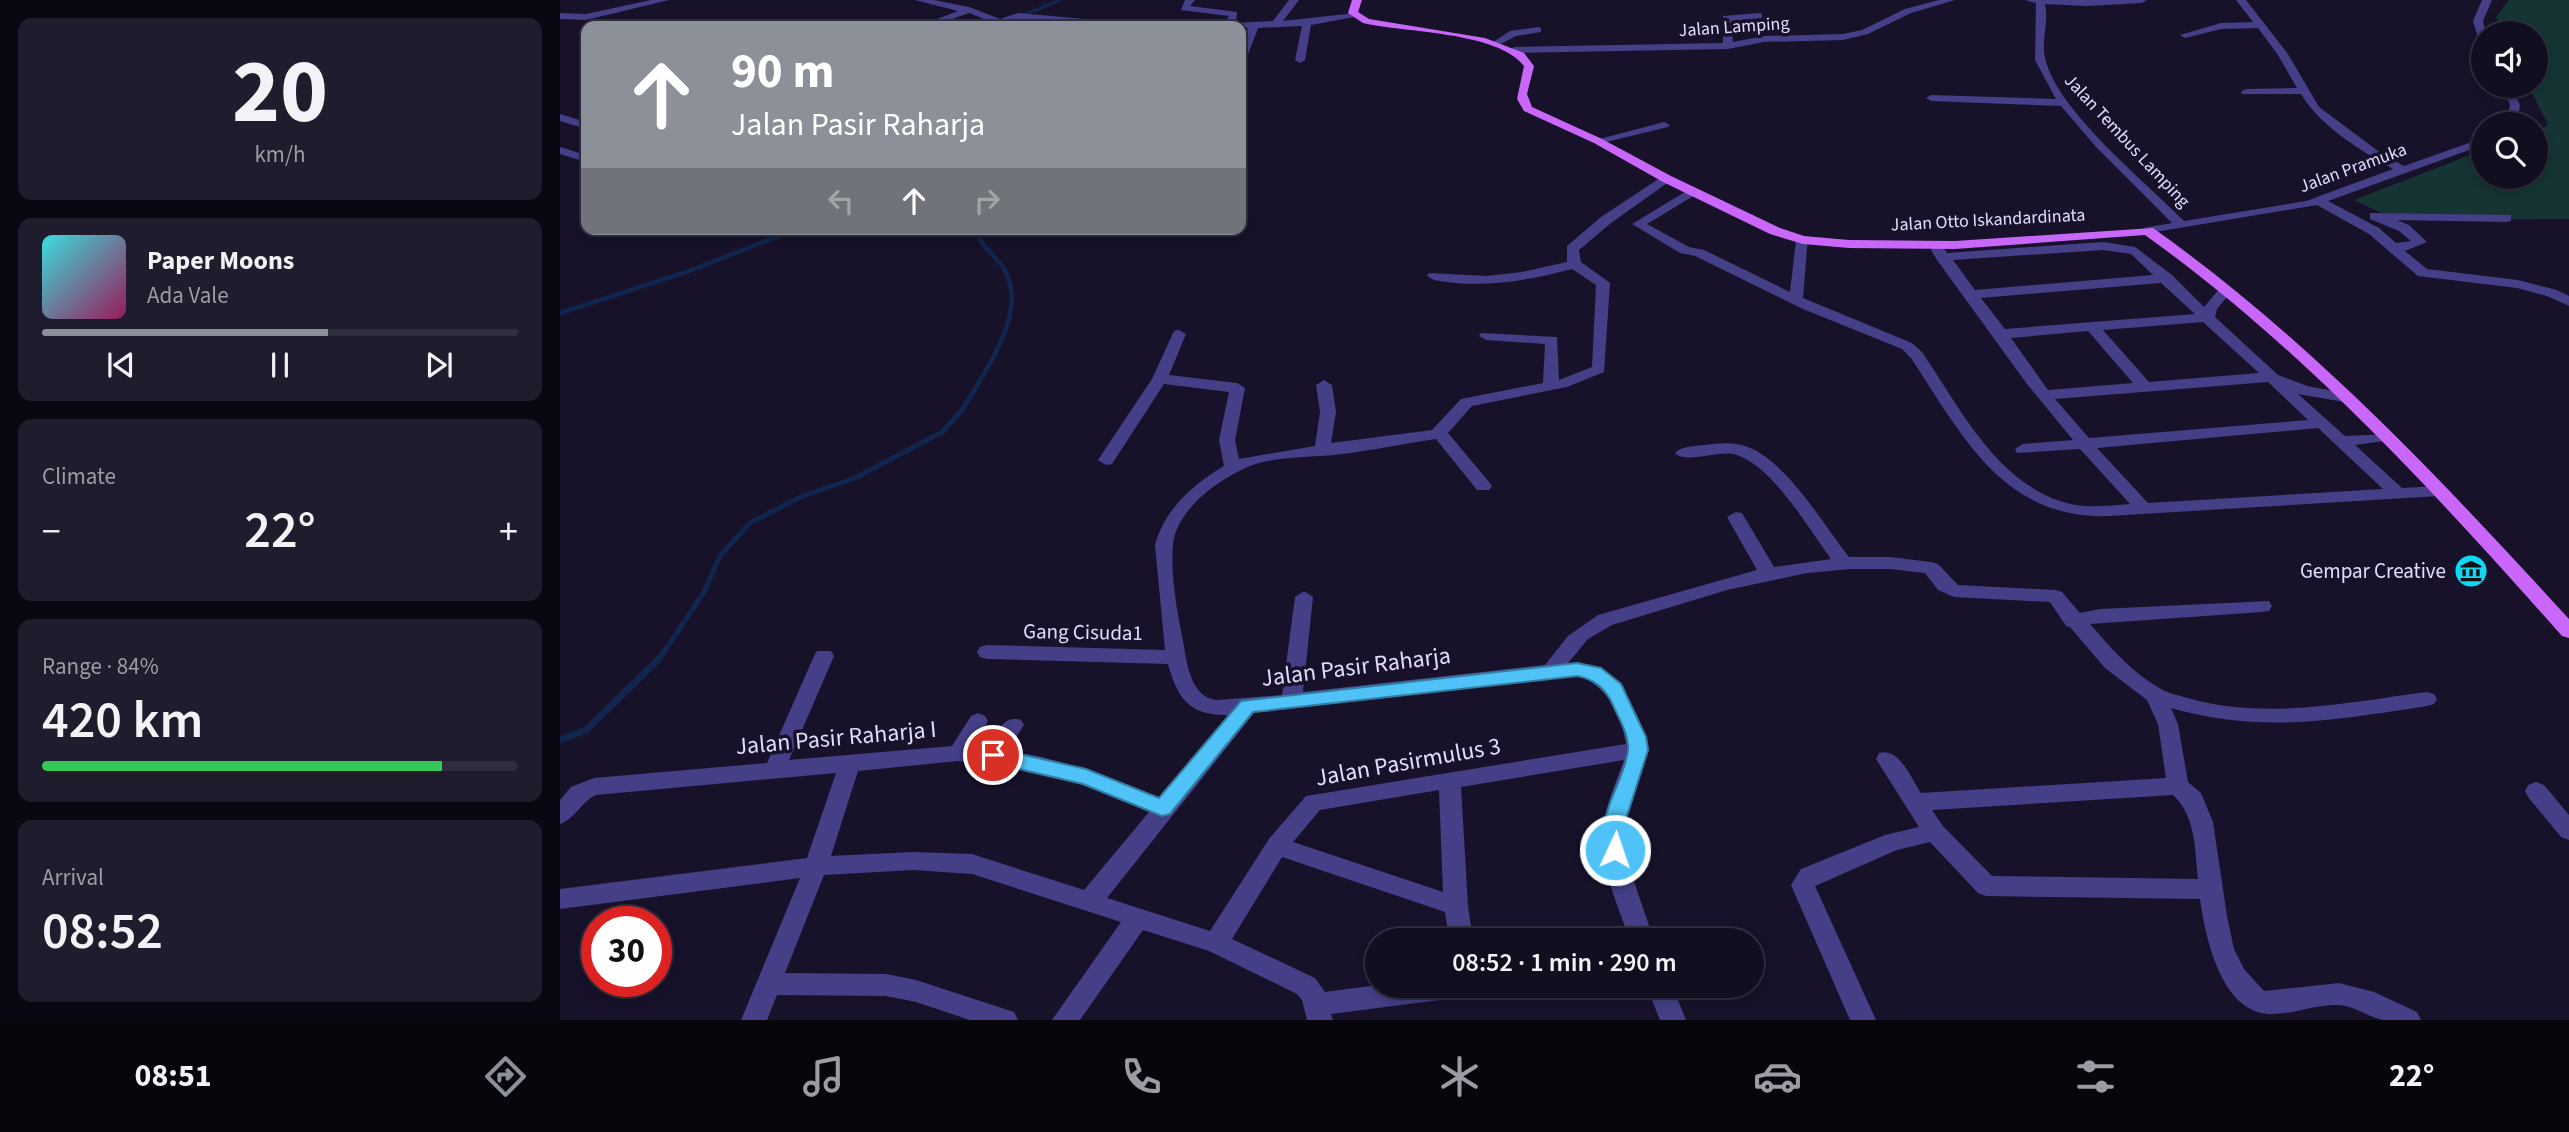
<!DOCTYPE html>
<meta charset="utf-8">
<style>
body{margin:0;font-family:"Source Sans 3",sans-serif;background:#1e1c2d;color:#f1f3f6;height:100vh;display:flex;flex-direction:column;font-size:26px;white-space:nowrap}
*{box-sizing:border-box;margin:0}
p{font-size:23px;color:#9c9ca5}
.icon{flex:none;width:38px;height:38px;fill:none;stroke:currentColor;stroke-width:2;stroke-linecap:round;stroke-linejoin:round}
.map{position:relative;flex:1;overflow:hidden}
.panel{display:flex;flex-direction:column;gap:18px;padding:18px;background:#090812;width:560px}
.panel>*{flex:none}
.guide{position:absolute;left:21px;top:21px;width:665px;height:214px;border-radius:14px;box-shadow:0 4px 10px #0003,0 0 0 2px #302e3e;background:#8c9099;color:#fff;overflow:hidden}
.fabs{position:absolute;left:1911px;top:21px;display:grid;gap:14px}
.fabs a{display:grid;place-items:center;width:77px;height:77px;border-radius:50%;background:#110e20;box-shadow:0 4px 10px #0003,0 0 0 2px #302e3e;font-size:35px}
.speed{position:absolute;left:21px;top:906px;display:flex;gap:14px;font-size:35px;font-weight:700;text-align:center}
.speed>*{display:grid;place-content:center;width:91px;height:91px;border-radius:50%;background:#110e20;box-shadow:0 4px 10px #0003,0 0 0 2px #302e3e;line-height:1}
.speed .limit{border:10px solid #d22;background:#fff;color:#111}
.pin{position:absolute;display:grid;place-items:center;width:60px;height:60px;color:#fff;margin:-30px;border:4px solid #fff;border-radius:50%;box-shadow:0 2px 7px #0007}
.me{position:absolute;width:77px;margin:-38px;rotate:3deg;stroke-linejoin:round;filter:drop-shadow(0 0 5px #0008)}
.turn{display:flex;align-items:center;gap:24px;height:147px;padding:0 35px;font-size:32px}
.turn .icon{width:91px;height:91px;stroke-width:2.5}
.turn b{display:block;font-size:49px;line-height:60px}
.lanes{display:flex;align-items:center;height:66px;padding:0 35px;background:#0003;justify-content:center;gap:35px;direction:ltr}
.lanes .off{opacity:.35}
.big{font-size:52px;font-weight:600;line-height:1.1}
.panel .widget{flex:1;display:flex;flex-direction:column;justify-content:center;gap:10px;min-width:0;padding:0 24px;border-radius:14px;background:#1e1c2d}
.panel .dial{align-items:center;gap:0}
.dial b{font-size:91px;line-height:1}
.song{display:flex;align-items:center;gap:21px}
.cover{width:84px;height:84px;border-radius:10px;background:linear-gradient(135deg,hsl(180 70% 55%),hsl(330 70% 35%))}
.played{height:7px;border-radius:4px;background:linear-gradient(90deg,#8c9099 60%,#302e3e 60%)}
.keys{display:flex;justify-content:space-around;direction:ltr}
.heat{display:flex;justify-content:space-between;align-items:center;font-size:38px;direction:ltr}
.charge{height:10px;border-radius:5px;background:linear-gradient(90deg,#34c759 84%,#302e3e 0)}
.trip{position:absolute;left:805px;top:928px;width:399px;height:70px;border-radius:35px;background:#110e20;box-shadow:0 4px 10px #0003,0 0 0 2px #302e3e;font-weight:600;line-height:70px;text-align:center}
.menu{display:flex;height:112px;justify-content:space-around;align-items:center;background:#07060d;color:#9c9ca5}
.menu .icon{width:49px;height:49px}
.menu .active{color:#8c9099}
.menu b{font-size:32px;color:#f1f3f6}
main{display:flex;flex:1;min-height:0}
.map>svg:first-child{display:block}
.green{fill:#153433}
.lines{fill:none;stroke-linecap:round;stroke-linejoin:round}
.stream-far3{stroke:#11264e;stroke-width:3.5}
.stream-far2{stroke:#11264e;stroke-width:4.5}
.stream-far1{stroke:#11264e;stroke-width:5}
.stream{stroke:#11264e;stroke-width:7}
.minor{fill:#443f87;fill-rule:evenodd}
.major{fill:#c867fa;fill-rule:evenodd}
.route{fill:#4fc3f7;stroke:#337fa1;stroke-width:2}
.labels{text-anchor:middle;dominant-baseline:central;stroke-width:7;stroke-linejoin:round;paint-order:stroke}
.far-street-label{font-size:18px;fill:#e1dcfe;stroke:#17122a}
.poi-label{font-size:21px;fill:#e1dcfe;stroke:#17122a;text-anchor:end}
.street-label{font-size:21px;fill:#e1dcfe;stroke:#17122a}
.near-street-label{font-size:24px;fill:#e1dcfe;stroke:#17122a}
</style>
<main>
<section class="panel">
<div class="widget dial"><b>20</b><p>km/h</p></div>
<div class="widget">
<div class="song"><i class="cover"></i><div><b>Paper Moons</b><p>Ada Vale</p></div></div>
<div class="played"></div>
<div class="keys"><svg class="icon" aria-label="previous" viewBox="0 0 24 24"><path d="M18 5L8 12l10 7zM5 5v14"/></svg><svg class="icon" aria-label="pause" viewBox="0 0 24 24"><path d="M8 5v14M16 5v14"/></svg><svg class="icon" aria-label="next" viewBox="0 0 24 24"><path d="M6 5l10 7-10 7zM19 5v14"/></svg></div>
</div>
<div class="widget"><p>Climate</p>
<div class="heat"><a>−</a><b class="big">22°</b><a>+</a></div>
</div>
<div class="widget"><p>Range · 84%</p><b class="big">420 km</b><div class="charge"></div></div>
<div class="widget"><p>Arrival</p><b class="big">08:52</b></div>
</section>
<div class="map">
<svg width="2009" height="1020" viewBox="0 0 2009 1020">
<rect width="100%" height="100%" fill="#17122a"/>
<path class="green" d="M1949 0H2009V219L1836 220 1794 200 1923 150V177H1976V134L1988 124 1968 86H1976V33H1944L1936 17Z"/>
<g class="lines">
<path class="stream-far3" d="M438 26 500 0"/>
<g class="stream-far2">
<path d="M416 229C420 247 435 254 444 269 465 304 438 351 419 382"/>
<path d="M0 313 129 271 237 229"/>
</g>
<path class="stream-far1" d="M98 661 144 592 160 556 190 523 240 497 295 478 382 432 402 410 420 381"/>
<path class="stream" d="M0 740 26 730 99 659"/>
<g class="minor">
<path d="M91 0H109L26 20 0 19V13L26 14Z"/>
<path d="M355 0H374L409 7 440 19 458 13 569 23 574 26C536 28 499 19 462 19 449 19 437 26 423 26L431 22 409 13 372 26H359L398 11Z"/>
<path d="M625 0H635L630 6 677 12 676 23 713 21 729 0H739L723 21 795 13 800 16 751 25 745 60 740 63 735 60 742 26 698 28 686 60 681 63V47L688 28 662 26 669 16 621 10Z"/>
<path d="M1379 0H1395L1351 13 1308 34 1283 40 1204 42 1168 49 954 53 949 50 954 47 1163 43V16L1199 13 1202 14V18L1171 21 1173 42 1204 36 1283 34 1302 30 1345 9Z"/>
<path d="M1465 0H1587L1582 3 1526 6 1485 4C1489 22 1481 40 1485 58 1497 111 1585 181 1624 221L1746 201 1833 169C1801 151 1760 126 1741 94H1682L1681 92 1686 89 1737 88 1718 55 1698 28 1661 29 1625 38 1620 35 1661 23 1693 22 1676 0H1686L1728 54 1759 107 1822 154 1844 166 1923 138V145L1768 201 1819 228 1836 243 1851 241 1839 231 1810 219V213L1951 215V221L1946 222 1837 220 1849 225 1867 242 1845 251 1867 269 1958 280 1997 290 2009 296V306L1987 296 1957 288 1858 276 1809 234 1757 205 1583 234V228L1612 223 1536 147 1501 106 1371 101 1366 98 1371 95 1496 99 1475 60 1476 3Z"/>
<path d="M1922 0H1932L1923 21 1926 33H1923V41L1918 38 1913 21Z"/>
<path d="M978 27 981 28V32L956 36 935 47 930 44 950 31Z"/>
<path d="M1942 86H1952L1960 105 1957 124H1946L1950 105Z"/>
<path d="M0 114 26 122V129L0 121Z"/>
<path d="M1104 122 1110 125 1108 127 1038 144 1032 141Z"/>
<path d="M0 147 26 155V162L0 154Z"/>
<path d="M1103 176 1113 179 1051 223 1019 250 1021 262 1050 283 1044 372 1007 387 912 406 888 433 929 482 932 486 929 490H917L876 439C841 444 795 454 761 456 740 457 713 458 693 465 661 477 616 509 613 545 610 577 618 615 624 646 627 666 632 698 657 700L722 695 735 597 744 591 753 597 743 692 985 665 1008 636 1038 615 1197 570 1167 517 1176 512 1182 513 1214 567 1271 559C1249 529 1213 467 1177 455 1160 449 1126 465 1115 453 1121 446 1135 446 1145 445 1159 443 1174 442 1188 447 1227 462 1263 524 1289 557H1330L1371 562 1378 564 1398 585 1495 590 1502 592 1520 613 1540 609 1709 601 1712 606 1709 611 1702 612 1530 624C1551 648 1572 673 1601 689 1609 694 1622 696 1631 699 1709 720 1790 702 1867 692L1874 694 1877 699 1874 704 1867 706C1775 720 1703 734 1611 708L1618 724 1628 782 1641 793 1653 822 1667 916 1674 949 1684 969 1704 991 1779 983 1814 992 1857 1012 1861 1020C1849 1020 1835 1020 1823 1020 1808 1017 1795 1006 1778 1005 1755 1004 1732 1015 1709 1014 1661 1012 1645 936 1640 899L1426 896 1418 893 1370 842 1337 850 1255 886 1316 1020H1290L1231 885 1241 869 1325 835 1359 827 1316 759 1319 753C1339 747 1351 778 1361 793L1606 778 1598 724 1587 700 1545 668 1510 627 1506 626 1490 602 1394 597 1378 590 1365 573 1330 569H1290L1247 573 1167 590 1052 625 1028 639 1008 663 1017 662 1041 668 1062 684 1087 737 1089 750 1066 822 1067 850 1072 876 1094 940H1070C1057 903 1038 863 1044 823 1047 802 1057 780 1064 760L901 787 908 906 913 940H889L885 912 722 857 672 939 755 978 765 992 818 985H923L920 993 911 996 771 1014 773 1020H747L742 1000 737 994 649 951 583 930 520 1020H492L561 922 412 874 353 870 264 875 225 973 326 974 356 980 454 1012 458 1020H410L356 1002 326 996 217 995 207 1020H181L240 878 0 909V889L247 858 276 773 36 795C21 802 15 819 0 824V800L11 787 34 778 207 763 254 656 257 651H271L274 656 229 760 392 746 411 716 418 713 425 716 428 721 413 747 426 748C435 735 443 714 461 720L464 725 447 751C502 758 550 778 601 798L669 715C630 716 618 700 608 664L427 659 420 657 417 652 420 647 427 645 605 650 595 545C605 509 632 485 664 466L659 440 669 392 604 384 552 464 546 465 538 460 592 379 614 331 619 330 626 334 609 375 677 383 685 388 675 440 679 459 755 446 760 412 756 385 764 380 772 385 776 412 771 443 872 430 901 399 983 383 985 344 926 340 919 336 921 333 997 337 999 380 1032 367 1036 285 1012 269C966 281 922 289 874 280L867 276 869 273 927 276 962 272 1007 262V246L1041 217ZM1017 676C1046 683 1062 716 1066 744L746 796 709 839 650 931 547 898 694 713ZM398 761 478 771 520 784 589 812 524 890 412 854 353 852 271 856 298 771ZM879 790 883 892 733 842 760 810ZM1613 795C1636 816 1635 850 1638 879L1432 876 1383 826 1372 810Z"/>
<path d="M1130 189 1140 192 1087 224 1129 247 1144 250 1230 292 1236 240 1243 236 1248 237 1243 298 1352 343 1362 352C1401 409 1440 491 1516 505 1533 508 1553 505 1570 504L1520 449 1457 453 1455 449 1463 444 1513 440 1467 384 1377 260 1371 250 1373 247H1383L1387 253 1543 242 1575 247 1612 275 1644 307 1660 288H1670L1672 291 1657 309 1655 317 1718 375 1747 386 1790 394 1792 397 1790 400 1784 402 1738 394 1785 436 1831 434 1833 437 1831 440 1795 445 1842 488 1879 486 1888 491 1879 496 1549 516C1443 520 1402 435 1351 358L1342 349 1243 309 1135 256 1120 253 1072 224ZM1543 250 1571 254 1593 275 1415 290 1393 260ZM1601 283 1635 314 1445 329 1421 298ZM1643 322 1699 373 1589 382 1543 330ZM1528 331 1573 383 1488 390 1451 338ZM1708 382 1748 420 1529 438 1495 399ZM1758 428 1823 489 1588 503 1537 448Z"/>
<path d="M1976 782 1984 785 2009 815V840L2001 837 1968 797 1965 791 1968 785Z"/>
<path d="M1086 985H1112L1126 1020H1100Z"/>
</g>
<path class="major" d="M792 0H802L798 12 809 19 925 38 964 53 974 66 967 94 972 107 1042 139 1111 176 1220 228 1244 236 1289 240 1395 241 1593 228C1748 338 1881 479 2009 619V638L2002 636C1875 493 1742 347 1585 235L1395 249 1289 248 1243 244 1210 234 1103 182 1034 143 964 111 957 99 964 66C937 31 845 33 803 23L788 13Z"/>
</g>
<path class="route" d="M1017 663 1041 668 1061 684 1086 737 1088 750 1065 822V850L1062 856 1055 858 1047 856C1031 823 1064 783 1068 751 1070 736 1059 719 1053 705 1046 689 1035 679 1017 676L693 712 610 814 602 816 523 784 433 763 423 755 433 748 526 769 599 798 681 701Z"/>
<defs>
<symbol id="museum-disc" viewBox="-11 -11 22 22"><circle r="9.5" fill="#0fd8f7" stroke="#17122a"/><path d="M0-6L6-3V-2H-6V-3ZM-5-1h2V3h-2ZM-1-1h2V3h-2ZM3-1h2V3H3ZM-6 4H6V6H-6Z" fill="#111"/></symbol>
</defs>
<g fill-rule="evenodd">
<use href="#museum-disc" x="1892" y="552" width="38" height="38"/>
</g>
<g class="labels">
<g class="far-street-label">
<text transform="translate(1174 27) rotate(-4)">Jalan Lamping</text>
<text transform="translate(1567 141) rotate(47)">Jalan Tembus Lamping</text>
<text transform="translate(1793 168) rotate(-20)">Jalan Pramuka</text>
<text transform="translate(1428 220) rotate(-3)">Jalan Otto Iskandardinata</text>
</g>
<g class="poi-label">
<text x="1886" y="571">Gempar Creative</text>
</g>
<g class="street-label">
<text transform="translate(523 632) rotate(1)">Gang Cisuda1</text>
</g>
<g class="near-street-label">
<text transform="translate(796 667) rotate(-7)">Jalan Pasir Raharja</text>
<text transform="translate(276 738) rotate(-5)">Jalan Pasir Raharja I</text>
<text transform="translate(848 762) rotate(-10)">Jalan Pasirmulus 3</text>
</g>
</g>
</svg>
<div class="fabs">
<a><svg class="icon" aria-label="sound" viewBox="0 0 24 24"><path d="M4 9h4l5-4v14l-5-4H4zM17 9q2 3 0 6"/></svg></a>
<a><svg class="icon" aria-label="search" viewBox="0 0 24 24"><circle cx="10" cy="10" r="6"/><path d="M15 15l6 6"/></svg></a>
</div>
<div class="speed"><div class="limit">30</div></div>
<div class="pin" style="left:433px;top:755px;background:#d93025"><svg class="icon" aria-label="arrive" viewBox="0 0 24 24"><path d="M6 21V4h12l-3 4 3 4H6"/></svg></div>
<svg class="me" style="left:1055px;top:850px" viewBox="-20 -20 40 40"><circle r="17" fill="#4fc3f7" stroke="#fff" stroke-width="3"/><path d="M0-11L8 9 0 5-8 9z" fill="#fff"/></svg>
<div class="trip">08:52 · 1 min · 290 m</div>
<div class="guide">
<div class="turn"><svg class="icon" aria-label="ahead" viewBox="0 0 24 24"><path d="M12 20V5M6 11l6-6 6 6"/></svg><div><b>90 m</b>Jalan Pasir Raharja</div></div>
<div class="lanes"><svg class="icon off" aria-label="left" viewBox="0 0 24 24"><path d="M17 20v-9H6M10 6l-5 5 5 5"/></svg><svg class="icon" aria-label="ahead" viewBox="0 0 24 24"><path d="M12 20V5M6 11l6-6 6 6"/></svg><svg class="icon off" aria-label="right" viewBox="0 0 24 24"><path d="M7 20v-9h11M14 6l5 5-5 5"/></svg></div>
</div>
</div>
</main>
<nav class="menu">
<b>08:51</b>
<svg class="icon active" aria-label="directions" viewBox="0 0 24 24"><path d="M12 3l9 9-9 9-9-9zM9 14v-3h6M13 9l2 2-2 2"/></svg>
<svg class="icon" aria-label="music" viewBox="0 0 24 24"><path d="M9 18V5l10-2v13"/><circle cx="6" cy="18" r="3"/><circle cx="16" cy="16" r="3"/></svg>
<svg class="icon" aria-label="phone" viewBox="0 0 24 24"><path d="M5 4h4l2 5-3 2q2 4 5 5l2-3 5 2v4C11 20 4 13 5 4z"/></svg>
<svg class="icon" aria-label="climate" viewBox="0 0 24 24"><path d="M12 3v18M4 7l16 10M4 17L20 7"/></svg>
<svg class="icon" aria-label="car" viewBox="0 0 24 24"><path d="M5 17H2v-5l4-1 3-4h7l3 4 3 1v5h-3M9 17h6M6 11h13"/><circle cx="7" cy="17" r="2"/><circle cx="17" cy="17" r="2"/></svg>
<svg class="icon" aria-label="filters" viewBox="0 0 24 24"><path d="M4 7h16M4 17h16"/><circle cx="9" cy="7" r="2"/><circle cx="15" cy="17" r="2"/></svg>
<b>22°</b>
</nav>
